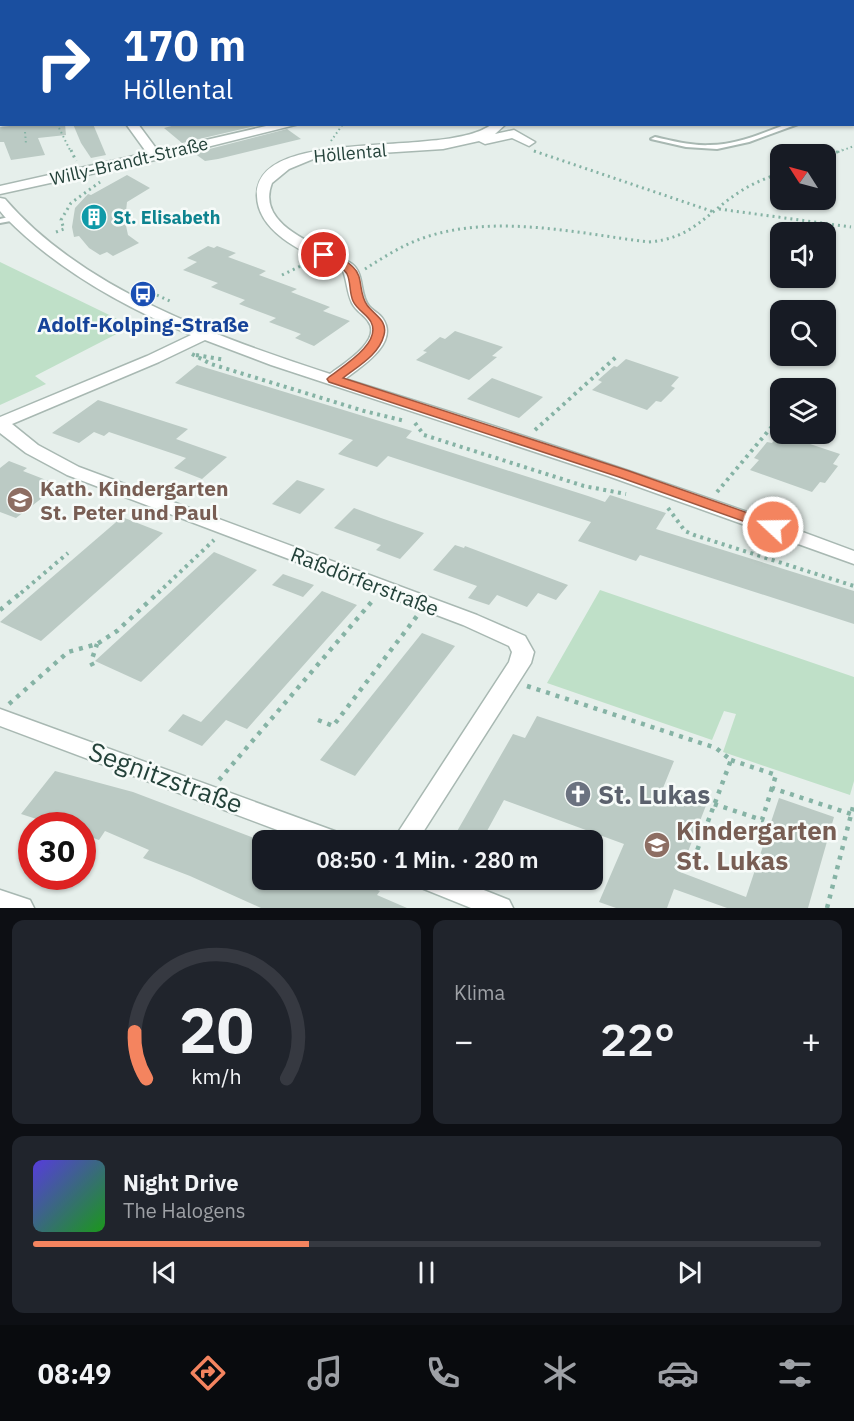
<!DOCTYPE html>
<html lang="de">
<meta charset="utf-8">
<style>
body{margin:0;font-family:"IBM Plex Sans",sans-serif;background:#20242c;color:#f1f3f6;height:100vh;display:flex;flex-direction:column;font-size:22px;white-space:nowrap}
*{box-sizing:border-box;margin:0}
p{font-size:20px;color:#9ea1a6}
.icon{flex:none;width:33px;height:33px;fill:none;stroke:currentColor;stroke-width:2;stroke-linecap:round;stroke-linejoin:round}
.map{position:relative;height:908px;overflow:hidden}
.panel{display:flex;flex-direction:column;gap:12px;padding:12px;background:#0d0f14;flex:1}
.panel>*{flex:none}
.hud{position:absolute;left:0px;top:0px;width:855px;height:126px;box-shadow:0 2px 4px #0004;background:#1a4fa0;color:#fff;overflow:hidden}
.needle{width:39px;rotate:306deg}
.buttons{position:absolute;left:770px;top:144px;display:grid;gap:12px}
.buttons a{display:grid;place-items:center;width:66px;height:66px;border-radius:12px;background:#171b24;box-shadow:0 2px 4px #0004;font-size:30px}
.speed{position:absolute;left:18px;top:812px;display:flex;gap:12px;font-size:30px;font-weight:700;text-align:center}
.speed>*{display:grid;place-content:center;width:78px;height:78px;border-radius:50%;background:#171b24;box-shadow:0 2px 4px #0004;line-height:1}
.speed .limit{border:9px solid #d22;background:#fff;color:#111}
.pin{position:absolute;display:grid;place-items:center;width:51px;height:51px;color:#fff;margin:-26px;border:3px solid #fff;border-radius:50%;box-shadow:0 2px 6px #0007}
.me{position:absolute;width:66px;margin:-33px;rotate:291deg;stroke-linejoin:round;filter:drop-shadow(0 0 4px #0008)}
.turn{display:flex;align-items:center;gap:21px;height:126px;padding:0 24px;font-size:27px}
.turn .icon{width:78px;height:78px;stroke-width:2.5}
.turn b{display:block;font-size:42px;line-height:51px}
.big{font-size:45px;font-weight:600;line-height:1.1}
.panel .card{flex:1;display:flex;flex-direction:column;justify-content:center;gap:9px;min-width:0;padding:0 21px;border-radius:12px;background:#20242c}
.panel .dial{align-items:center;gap:0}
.dial svg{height:156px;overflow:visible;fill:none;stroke:#363941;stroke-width:7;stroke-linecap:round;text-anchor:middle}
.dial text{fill:#f1f3f6;stroke:none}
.song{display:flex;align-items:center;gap:18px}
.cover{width:72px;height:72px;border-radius:9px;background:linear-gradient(135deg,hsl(250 70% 55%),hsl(120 70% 35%))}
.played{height:6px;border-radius:3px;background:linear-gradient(90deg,#f4845f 35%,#363941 35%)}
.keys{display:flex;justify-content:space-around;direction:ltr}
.heat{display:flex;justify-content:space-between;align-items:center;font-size:33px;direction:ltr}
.panel .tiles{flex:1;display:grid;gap:12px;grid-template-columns:1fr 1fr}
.card:last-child{grid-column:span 2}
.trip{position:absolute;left:252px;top:830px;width:351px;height:60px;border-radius:12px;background:#171b24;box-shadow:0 2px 4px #0004;font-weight:600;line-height:60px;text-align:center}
.menu{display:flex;height:96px;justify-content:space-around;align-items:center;background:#090b0e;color:#9ea1a6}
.menu .icon{width:42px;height:42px}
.menu .selected{color:#f4845f}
.menu b{font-size:27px;color:#f1f3f6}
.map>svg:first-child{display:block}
.green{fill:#bfe0c8}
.building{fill:#bbcac4}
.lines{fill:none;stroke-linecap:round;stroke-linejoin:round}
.lane-casing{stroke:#a8b8b2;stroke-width:4}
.street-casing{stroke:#a8b8b2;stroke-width:3}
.path-far3{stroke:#86b3a5;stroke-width:2;stroke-dasharray:1.5 3;stroke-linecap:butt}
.path-far2{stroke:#86b3a5;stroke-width:3;stroke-dasharray:2 4;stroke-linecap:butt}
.path-far1{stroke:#86b3a5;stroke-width:4;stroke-dasharray:3 4.5;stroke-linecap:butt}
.path{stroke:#86b3a5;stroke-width:4.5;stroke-dasharray:4 6;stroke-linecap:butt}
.lane{fill:#fff;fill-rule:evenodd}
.street{fill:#fff;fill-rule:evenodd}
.route{fill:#f4845f;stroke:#9f563e;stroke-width:1.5}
.labels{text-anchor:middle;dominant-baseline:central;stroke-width:5;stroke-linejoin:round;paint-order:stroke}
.far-street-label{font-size:18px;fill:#24423a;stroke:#f7fbf9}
.far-culture-label{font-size:18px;font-weight:bold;fill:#0d838f;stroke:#f7fbf9;text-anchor:start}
.transit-label{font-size:21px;font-weight:bold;fill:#164399;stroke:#f7fbf9}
.education-label{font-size:21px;font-weight:bold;fill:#785e54;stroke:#f7fbf9;text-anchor:start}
.street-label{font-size:21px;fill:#24423a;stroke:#f7fbf9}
.near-street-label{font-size:26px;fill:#24423a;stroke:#f7fbf9}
.near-worship-label{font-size:26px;font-weight:bold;fill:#5b616d;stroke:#f7fbf9;text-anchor:start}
.near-education-label{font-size:26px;font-weight:bold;fill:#785e54;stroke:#f7fbf9;text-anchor:start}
</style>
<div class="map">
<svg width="854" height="908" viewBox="0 0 854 908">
<rect width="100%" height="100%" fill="#e6efeb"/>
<g class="green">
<path d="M0 262 132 326 35 376 46 384 0 405Z"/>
<path d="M600 590 854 677V781L850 795 723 752 736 714 724 711 712 740 547 683Z"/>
</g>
<g class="building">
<path d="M28 124H65L66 135 38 138 45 155 11 160 4 142H0V127Z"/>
<path d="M73 124H93L106 155 91 158 81 143Z"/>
<path d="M179 124H263L182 143 164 128Z"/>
<path d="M287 129 301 139 218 159 205 161 194 153Z"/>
<path d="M127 175 150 188 127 202 125 221 128 235 139 243 113 256 107 252 100 255 89 248 79 236 74 237 72 227 75 208 88 194 91 195Z"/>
<path d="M208 246 214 248 217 246 236 253 228 257 266 271 259 275 297 289 291 292 330 307 323 311 350 321 314 346 295 338 301 334 269 322 276 318 239 304 245 300 211 287 218 283 183 270 197 262 187 258Z"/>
<path d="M455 331 503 347 492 356 497 357 469 380 416 360 427 352 423 351 440 337 445 339Z"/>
<path d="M626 359 679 377 671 386 675 388 661 402 656 401 647 410 592 390 602 382 598 380 614 366 617 367Z"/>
<path d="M197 365 412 431 406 438 588 496 605 502 610 495 666 513 656 529 854 591V624L640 555 636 561 578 541 591 522 388 456 377 467 338 454 353 440 175 383Z"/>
<path d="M492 378 543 397 519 418 467 399Z"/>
<path d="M98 400 188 429 176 439 227 457 202 479 174 468 186 458 109 432 104 436 94 432 79 443 52 433Z"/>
<path d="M780 434 840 454 833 464 838 466 825 483 820 482 812 492 750 470 759 460 754 458 767 442 772 443Z"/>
<path d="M9 461 27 468 23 471 59 485 16 518 0 512V468Z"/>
<path d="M297 480 325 489 300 514 272 504Z"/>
<path d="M354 508 381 518 424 533 400 559 376 550 381 545 334 528Z"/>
<path d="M122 517 163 533 41 641 0 622Z"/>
<path d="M455 545 464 548 465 546 568 585 556 600 538 593 527 607 497 595 489 605 468 598 477 586 433 570Z"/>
<path d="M214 552 257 570 141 682 95 661Z"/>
<path d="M283 574 314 585 303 597 272 585Z"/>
<path d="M322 591 357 605 247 729 226 720 202 746 168 731 183 714 201 722Z"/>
<path d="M422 633 455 646 355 776 320 760Z"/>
<path d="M537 716 674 761 663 788 707 803 680 872 746 897 779 798 834 817 808 908H727L674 889 667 908H616L599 902 624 844 504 800 482 840H452L513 734 525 738Z"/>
<path d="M55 771 133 792 262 841V879H352L380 891 377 895 407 908H261L190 876 143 858 149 850 105 831 99 840 82 834V825H55L21 814Z"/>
</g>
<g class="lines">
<defs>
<g id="lane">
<path d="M787 124H798L749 142 717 149 686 147 651 139 655 137C673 141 692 146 710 145 737 145 763 133 787 124Z"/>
<path d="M13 216H16V220L0 223V219Z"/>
</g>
<g id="street">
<path d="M56 0H66L55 2Z"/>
<rect x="192" y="0" width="10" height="2"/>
<rect x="348" y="0" width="10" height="2"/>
<rect x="539" y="0" width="10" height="2"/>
<rect x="812" y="0" width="10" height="2"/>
<path d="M0 42H2L0 50Z"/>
<path d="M126 124H138L158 151 275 124H299L155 160 0 194V186L147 153Z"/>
<path d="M492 124H506L495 134 514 130 535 142 529 146 512 138 485 144 479 141 443 149 318 157 289 169 272 183C254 229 326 246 352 264 365 274 359 294 369 306 373 311 379 313 383 319 399 343 362 366 345 379 516 432 686 488 854 551V564L608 476 271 365 205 340 159 362 12 424 38 445 79 467 477 615 525 636 534 652 531 663 418 840H393L509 662 512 652 509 646 463 625 67 475 26 453 0 433V417L147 356 191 335C124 307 56 269 5 217L0 211V198L5 199C84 291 218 337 330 374 343 364 383 340 368 321 363 314 356 311 352 303 347 293 347 281 343 271 313 256 258 236 257 196 255 123 448 160 492 124Z"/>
<path d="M0 709 340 833 343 840H304L0 726Z"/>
<path d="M415 879H456L509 900 513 908H471L419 887Z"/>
<path d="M0 890 30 900 34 908H0Z"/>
</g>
</defs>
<use href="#lane" class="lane-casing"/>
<use href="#street" class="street-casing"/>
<g class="path-far3">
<path d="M219 2 340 0"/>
<path d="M57 124 71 152"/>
<path d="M25 132 26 144"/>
<path d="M331 141 343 124"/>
<path d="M534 151 537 152"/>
<path d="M838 152 854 146"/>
</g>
<g class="path-far2">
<path d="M71 150 76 161"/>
<path d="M534 151 714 212"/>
<path d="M825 157 842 150"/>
<path d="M719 209 851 227"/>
<path d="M56 232 64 229 61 220 71 203 100 182"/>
<path d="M365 269C384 257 404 244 426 237 496 214 577 233 648 242 693 239 706 213 741 191 753 183 767 178 780 173"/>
<path d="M282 275 307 263"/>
<path d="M146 290 172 302"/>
</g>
<g class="path-far1">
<path d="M192 354 211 364 364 411 405 421"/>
<path d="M196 355 225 360"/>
<path d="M415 423 424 435 584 486 626 494"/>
<path d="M535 430 616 357"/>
<path d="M717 492 780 417"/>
<path d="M668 508 685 531 694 535 854 586"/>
<path d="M21 593 68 553"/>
<path d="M158 593 214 540"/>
</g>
<g class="path">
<path d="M0 610 23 591"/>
<path d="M93 666 91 662 97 644"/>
<path d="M527 686 716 748 731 760 689 872"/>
<path d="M9 704 68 652 97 644 117 631 160 591"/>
<path d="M318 720 333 726 417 616"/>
<path d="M731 760 776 775 772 788 851 814"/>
<path d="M219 780 374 599"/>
<path d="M714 804 762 820 772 788"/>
<path d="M827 908 854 803"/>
</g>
<use href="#lane" class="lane"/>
<use href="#street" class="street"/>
</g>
<path class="route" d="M324 252C333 254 346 260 353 267 364 277 358 293 367 305 374 315 388 320 384 335 379 355 358 366 343 378L629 471 779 524 781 527 773 532 768 530 619 477 329 382 327 379 329 377C343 366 382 343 371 322 367 314 357 310 353 301 349 292 351 282 347 274 343 266 328 261 320 257V253Z"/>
<defs>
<symbol id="building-disc" viewBox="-11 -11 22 22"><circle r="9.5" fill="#0f9aa8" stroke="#f7fbf9"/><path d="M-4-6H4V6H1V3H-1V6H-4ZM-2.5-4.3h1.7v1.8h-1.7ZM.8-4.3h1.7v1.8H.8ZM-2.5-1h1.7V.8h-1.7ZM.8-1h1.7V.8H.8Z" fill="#fff"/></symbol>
<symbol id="bus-disc" viewBox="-11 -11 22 22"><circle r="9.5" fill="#1a4fb4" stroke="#f7fbf9"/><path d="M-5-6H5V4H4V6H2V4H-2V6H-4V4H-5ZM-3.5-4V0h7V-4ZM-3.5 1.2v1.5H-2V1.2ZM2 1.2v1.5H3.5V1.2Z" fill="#fff"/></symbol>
<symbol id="school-disc" viewBox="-11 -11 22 22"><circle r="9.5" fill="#8d6e63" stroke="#f7fbf9"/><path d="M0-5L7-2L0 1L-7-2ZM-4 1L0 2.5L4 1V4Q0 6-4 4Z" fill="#fff"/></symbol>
<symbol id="church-disc" viewBox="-11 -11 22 22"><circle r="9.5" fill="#6b7280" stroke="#f7fbf9"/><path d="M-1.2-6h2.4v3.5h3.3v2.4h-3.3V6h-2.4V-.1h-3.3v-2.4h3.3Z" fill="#fff"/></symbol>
</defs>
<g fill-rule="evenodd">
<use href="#building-disc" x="79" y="202" width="30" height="30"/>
<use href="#bus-disc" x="128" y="279" width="30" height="30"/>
<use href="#school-disc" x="5" y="485" width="30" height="30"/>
<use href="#church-disc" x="563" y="779" width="30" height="30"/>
<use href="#school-disc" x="642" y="830" width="30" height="30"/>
</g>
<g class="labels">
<g class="far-street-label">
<text transform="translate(350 153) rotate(-5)">Höllental</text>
<text transform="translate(129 161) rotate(-13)">Willy-Brandt-Straße</text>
</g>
<g class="far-culture-label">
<text x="113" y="217">St. Elisabeth</text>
</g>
<g class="transit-label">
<text x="143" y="324">Adolf-Kolping-Straße</text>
</g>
<g class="education-label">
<text x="40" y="488">Kath. Kindergarten<tspan x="40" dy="24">St. Peter und Paul</tspan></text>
</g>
<g class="street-label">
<text transform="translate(365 581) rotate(21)">Raßdörferstraße</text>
</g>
<g class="near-street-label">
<text transform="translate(166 777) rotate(20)">Segnitzstraße</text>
</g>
<g class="near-worship-label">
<text x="598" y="794">St. Lukas</text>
</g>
<g class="near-education-label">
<text x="676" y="830">Kindergarten<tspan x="676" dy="30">St. Lukas</tspan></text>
</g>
</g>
</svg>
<div class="buttons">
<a><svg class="needle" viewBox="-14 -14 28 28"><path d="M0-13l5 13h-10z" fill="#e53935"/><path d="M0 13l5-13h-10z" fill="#9ea1a6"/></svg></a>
<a><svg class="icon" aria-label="sound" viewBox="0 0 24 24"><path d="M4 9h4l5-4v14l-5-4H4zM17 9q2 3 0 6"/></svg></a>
<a><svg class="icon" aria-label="search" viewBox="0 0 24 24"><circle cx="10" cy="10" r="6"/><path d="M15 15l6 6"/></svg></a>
<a><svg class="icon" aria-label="layers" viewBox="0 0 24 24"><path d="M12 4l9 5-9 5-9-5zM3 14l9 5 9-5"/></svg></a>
</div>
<div class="speed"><div class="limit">30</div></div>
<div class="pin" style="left:324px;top:255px;background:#d93025"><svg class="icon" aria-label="arrive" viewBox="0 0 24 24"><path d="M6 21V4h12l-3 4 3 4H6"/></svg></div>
<svg class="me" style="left:773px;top:527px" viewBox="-20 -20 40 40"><circle r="17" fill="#f4845f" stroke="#fff" stroke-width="3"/><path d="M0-11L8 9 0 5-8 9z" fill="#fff"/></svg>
<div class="trip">08:50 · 1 Min. · 280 m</div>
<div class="hud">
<div class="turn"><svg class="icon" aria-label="right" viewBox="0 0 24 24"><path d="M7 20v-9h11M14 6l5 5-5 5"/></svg><div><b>170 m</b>Höllental</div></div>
</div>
</div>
<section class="panel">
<div class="tiles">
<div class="card dial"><svg viewBox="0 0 100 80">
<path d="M14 69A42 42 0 1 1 86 69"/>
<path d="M14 69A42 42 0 0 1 8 45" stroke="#f4845f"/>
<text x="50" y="56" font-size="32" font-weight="700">20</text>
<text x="50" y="72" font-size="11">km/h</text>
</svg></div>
<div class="card"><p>Klima</p>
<div class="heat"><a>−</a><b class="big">22°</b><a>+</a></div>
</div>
<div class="card">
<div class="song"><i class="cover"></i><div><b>Night Drive</b><p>The Halogens</p></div></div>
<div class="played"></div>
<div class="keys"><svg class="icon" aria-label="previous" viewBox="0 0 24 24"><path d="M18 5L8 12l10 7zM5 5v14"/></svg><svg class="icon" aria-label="pause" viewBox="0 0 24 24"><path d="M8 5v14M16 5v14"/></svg><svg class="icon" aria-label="next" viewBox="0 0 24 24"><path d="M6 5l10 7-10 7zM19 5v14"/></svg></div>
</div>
</div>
</section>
<nav class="menu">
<b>08:49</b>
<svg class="icon selected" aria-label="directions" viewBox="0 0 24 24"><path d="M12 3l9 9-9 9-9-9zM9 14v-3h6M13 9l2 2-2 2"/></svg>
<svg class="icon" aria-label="music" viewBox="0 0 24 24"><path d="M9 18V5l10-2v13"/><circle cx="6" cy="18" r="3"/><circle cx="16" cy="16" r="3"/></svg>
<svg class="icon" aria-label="phone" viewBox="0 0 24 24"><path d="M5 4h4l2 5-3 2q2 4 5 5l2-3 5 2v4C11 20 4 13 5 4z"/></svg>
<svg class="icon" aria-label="climate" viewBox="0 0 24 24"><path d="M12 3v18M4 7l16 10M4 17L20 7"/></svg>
<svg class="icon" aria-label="car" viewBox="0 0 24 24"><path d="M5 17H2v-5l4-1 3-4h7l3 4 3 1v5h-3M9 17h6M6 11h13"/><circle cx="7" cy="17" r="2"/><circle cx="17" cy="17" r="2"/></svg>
<svg class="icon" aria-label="filters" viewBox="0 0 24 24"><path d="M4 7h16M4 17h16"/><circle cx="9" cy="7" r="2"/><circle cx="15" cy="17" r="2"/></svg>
</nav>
